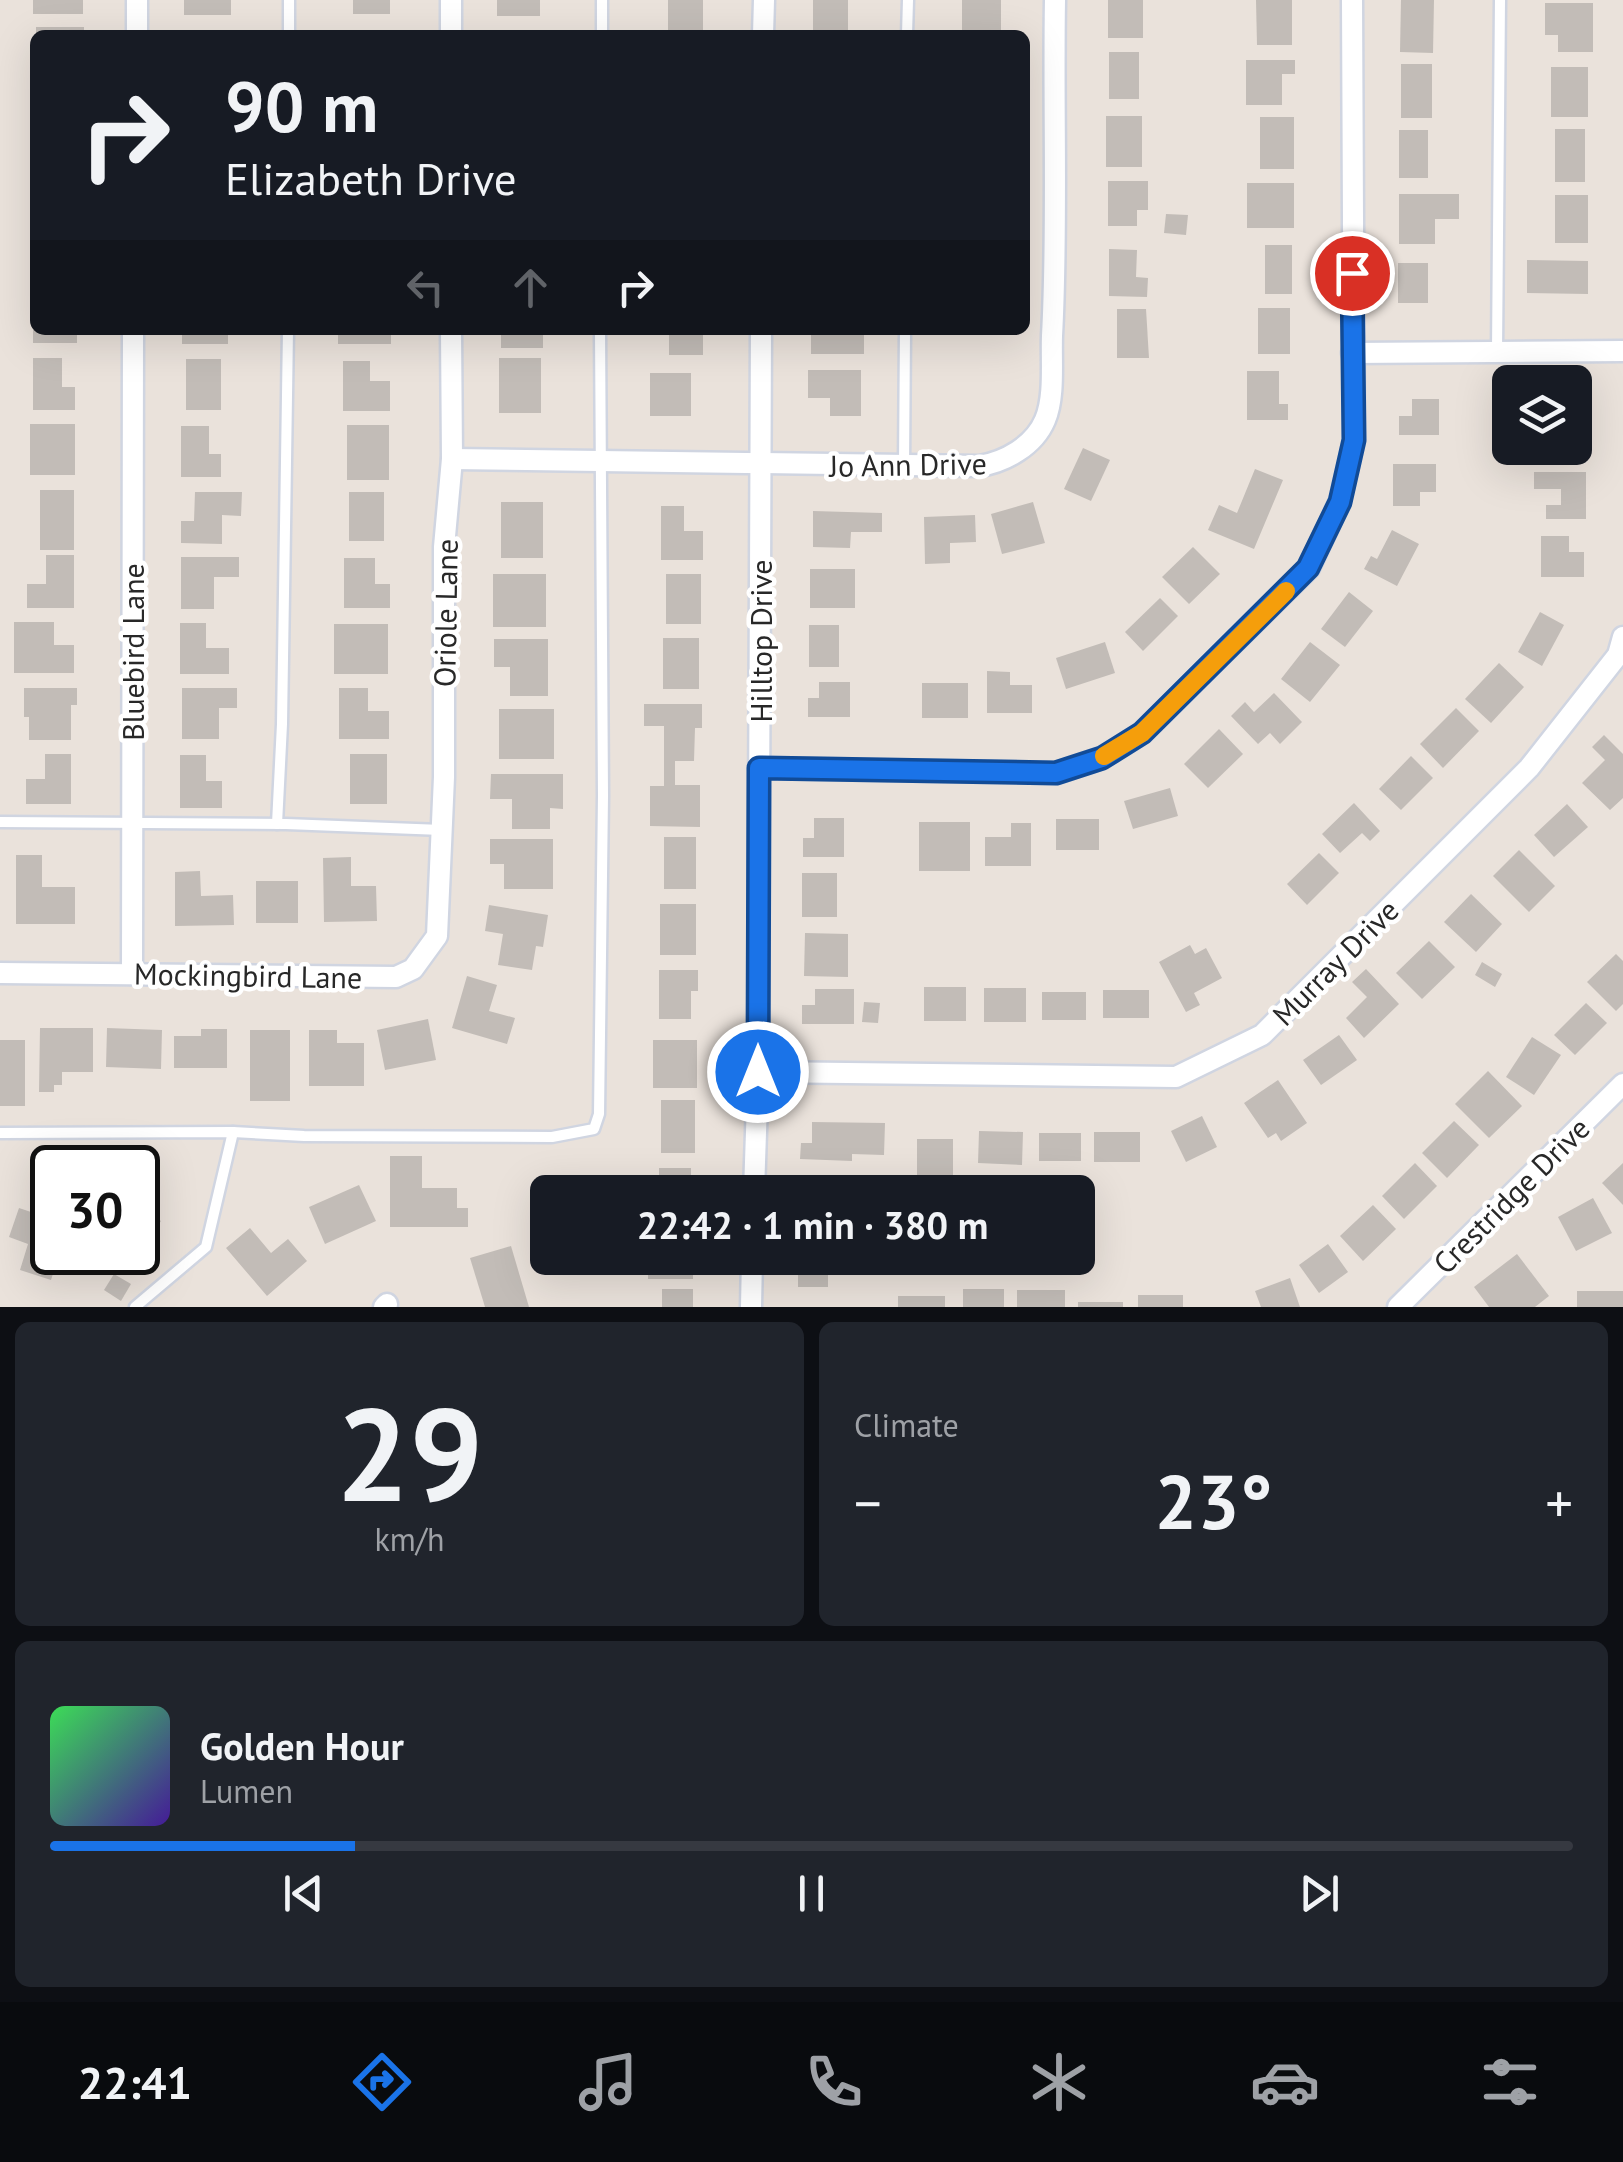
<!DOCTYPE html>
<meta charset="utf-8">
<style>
body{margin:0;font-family:"PT Sans",sans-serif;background:#20242c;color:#f1f3f6;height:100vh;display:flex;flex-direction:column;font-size:38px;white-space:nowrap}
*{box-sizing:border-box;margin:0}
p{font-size:32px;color:#9ea1a6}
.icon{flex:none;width:55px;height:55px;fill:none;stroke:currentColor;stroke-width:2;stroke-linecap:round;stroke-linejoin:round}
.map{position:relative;height:1307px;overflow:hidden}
.panel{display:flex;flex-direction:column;gap:15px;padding:15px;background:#0d0f14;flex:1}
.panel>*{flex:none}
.hud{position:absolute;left:30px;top:30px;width:1000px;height:305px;border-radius:15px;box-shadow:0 10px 40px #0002;background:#171b24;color:#f1f3f6;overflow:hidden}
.buttons{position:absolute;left:1492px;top:365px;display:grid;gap:20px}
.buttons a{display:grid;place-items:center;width:100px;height:100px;border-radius:15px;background:#171b24;box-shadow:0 10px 40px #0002;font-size:50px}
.speed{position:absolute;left:30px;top:1145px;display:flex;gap:20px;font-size:50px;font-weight:700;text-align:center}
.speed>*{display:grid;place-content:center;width:130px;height:130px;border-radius:50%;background:#171b24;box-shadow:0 10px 40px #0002;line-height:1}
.speed .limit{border:5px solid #111;border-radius:15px;background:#fff;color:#111}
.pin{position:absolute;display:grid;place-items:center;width:85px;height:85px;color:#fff;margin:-42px;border:5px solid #fff;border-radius:50%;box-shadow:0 2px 10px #0007}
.me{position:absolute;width:110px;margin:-55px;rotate:0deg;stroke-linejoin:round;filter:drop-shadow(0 0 8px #0008)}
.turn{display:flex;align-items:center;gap:35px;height:210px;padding:0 30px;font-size:45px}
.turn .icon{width:130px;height:130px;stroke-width:2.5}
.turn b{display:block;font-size:70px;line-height:85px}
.lanes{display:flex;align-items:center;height:95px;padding:0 30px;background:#0003;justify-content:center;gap:50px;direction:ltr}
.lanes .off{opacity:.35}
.big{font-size:75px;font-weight:600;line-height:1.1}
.panel .widget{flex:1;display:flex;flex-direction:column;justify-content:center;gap:15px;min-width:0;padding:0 35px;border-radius:15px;background:#20242c}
.panel .dial{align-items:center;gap:0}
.dial b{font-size:130px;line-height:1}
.song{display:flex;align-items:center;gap:30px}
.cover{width:120px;height:120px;border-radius:15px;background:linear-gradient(135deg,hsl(130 70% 55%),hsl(260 70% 35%))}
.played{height:10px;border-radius:5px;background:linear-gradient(90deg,#1a73e8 20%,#363941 20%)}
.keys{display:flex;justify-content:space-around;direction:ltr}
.heat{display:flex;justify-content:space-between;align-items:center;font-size:55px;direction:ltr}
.panel .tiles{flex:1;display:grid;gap:15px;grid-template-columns:1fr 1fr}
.widget:last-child{grid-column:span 2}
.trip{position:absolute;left:530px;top:1175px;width:565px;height:100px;border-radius:15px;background:#171b24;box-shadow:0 10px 40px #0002;font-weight:600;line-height:100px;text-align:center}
.menu{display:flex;height:160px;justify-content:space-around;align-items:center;background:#090b0e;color:#9ea1a6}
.menu .icon{width:70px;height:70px}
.menu .selected{color:#1a73e8}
.menu b{font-size:45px;color:#f1f3f6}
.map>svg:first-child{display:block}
.building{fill:#c2bcb7}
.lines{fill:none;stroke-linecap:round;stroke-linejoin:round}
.lane-casing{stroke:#d0d5e1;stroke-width:15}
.street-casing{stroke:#d0d5e1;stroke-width:25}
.lane{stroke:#fff;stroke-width:10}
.street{stroke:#fff;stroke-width:20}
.route-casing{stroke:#114b97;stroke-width:25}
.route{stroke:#1a73e8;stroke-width:18}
.slow{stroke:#f59e0b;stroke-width:18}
.labels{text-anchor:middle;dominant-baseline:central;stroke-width:9;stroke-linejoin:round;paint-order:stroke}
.street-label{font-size:30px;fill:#282828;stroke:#fff}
</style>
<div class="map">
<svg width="1623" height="1307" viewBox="0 0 1623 1307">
<rect width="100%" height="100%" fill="#eae2db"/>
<g class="building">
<rect x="33" y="0" width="50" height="14"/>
<rect x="184" y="0" width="47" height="15"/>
<rect x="353" y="0" width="37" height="14"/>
<rect x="497" y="0" width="43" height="16"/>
<rect x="668" y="0" width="35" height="35"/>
<rect x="813" y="0" width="35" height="35"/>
<rect x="962" y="0" width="39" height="35"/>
<rect x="1108" y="0" width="35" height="38"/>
<path d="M1256 0H1292V45H1257Z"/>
<path d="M1401 0H1434L1433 53 1400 52Z"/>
<path d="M1545 3H1593V52H1558V35H1545Z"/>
<rect x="36" y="27" width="48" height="8"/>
<rect x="186" y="30" width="38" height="5"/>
<rect x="1109" y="52" width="30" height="47"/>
<path d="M1246 60H1295V74H1282V105H1246Z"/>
<rect x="1401" y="64" width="31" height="54"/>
<rect x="1551" y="67" width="37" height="50"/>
<rect x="1106" y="116" width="36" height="51"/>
<rect x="1260" y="117" width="34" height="52"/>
<rect x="31" y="120" width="4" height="26"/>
<rect x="1555" y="129" width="30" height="53"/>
<rect x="1399" y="130" width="29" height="48"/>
<path d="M1108 181H1148V210H1137V226H1108Z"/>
<rect x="1247" y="183" width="47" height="45"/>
<path d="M1399 194H1459V219H1435V244H1399Z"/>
<rect x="1555" y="195" width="33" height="48"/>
<path d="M1166 214 1188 215 1186 235 1164 233Z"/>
<rect x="1265" y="245" width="27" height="49"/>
<path d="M1109 249 1137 250 1136 277 1148 278 1147 297 1109 296Z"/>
<path d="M1527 260 1588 261V294L1527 293Z"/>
<rect x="1398" y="263" width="30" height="40"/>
<rect x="1258" y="308" width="32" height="46"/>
<path d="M1117 309H1146L1149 358H1117Z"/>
<rect x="33" y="330" width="44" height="13"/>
<rect x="182" y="330" width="46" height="14"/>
<rect x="338" y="330" width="53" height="14"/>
<rect x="501" y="330" width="42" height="18"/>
<rect x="669" y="330" width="34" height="25"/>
<rect x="811" y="330" width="53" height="24"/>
<path d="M33 358H62V387H75V410H33Z"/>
<rect x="499" y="358" width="42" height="55"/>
<rect x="186" y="359" width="35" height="51"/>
<path d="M343 361H370V381H390V411H343Z"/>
<path d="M808 370H861V416H830V398H808Z"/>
<path d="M1247 371H1279V404H1288V420H1247Z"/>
<rect x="650" y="373" width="41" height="43"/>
<path d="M1412 399H1439V435H1399V416H1412Z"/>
<rect x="30" y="424" width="45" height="51"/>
<rect x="347" y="425" width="42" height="55"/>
<path d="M181 426H209V454H221V477H181Z"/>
<rect x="1575" y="431" width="12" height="20"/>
<path d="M1083 448 1110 460 1091 501 1064 489Z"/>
<path d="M1393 464H1436V492H1420V506H1393Z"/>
<path d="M1255 469 1283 480 1254 549 1208 530 1219 505 1237 513Z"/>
<path d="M1534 472H1586V519H1546V505H1561V489H1534Z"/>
<rect x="40" y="490" width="34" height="60"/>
<path d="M195 492H242L241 516 222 515V544L181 543V521H194Z"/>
<rect x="349" y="492" width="35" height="49"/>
<rect x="501" y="502" width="42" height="56"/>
<path d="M1033 502 1045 543 1002 554 991 514Z"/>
<path d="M661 506H684V531H703V560H661Z"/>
<path d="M813 511 882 513V532H851L850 548 813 547Z"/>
<path d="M975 515 976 542 950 543V563L925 564 924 517Z"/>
<path d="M1392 530 1419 544 1397 586 1364 569 1371 556 1377 559Z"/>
<path d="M1541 536H1569V552H1584V577H1541Z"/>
<path d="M1193 547 1220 574 1189 604 1162 577Z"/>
<path d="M46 555H74V608H27V584H46Z"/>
<path d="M181 557H239V577H214V609H181Z"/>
<path d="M344 558H375V584H390V608H344Z"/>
<rect x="810" y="569" width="45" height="39"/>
<rect x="493" y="574" width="53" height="53"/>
<rect x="666" y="574" width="35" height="50"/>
<path d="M1349 592 1373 611 1345 647 1321 629Z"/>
<path d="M1160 598 1178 616 1143 651 1125 632Z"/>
<path d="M1540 612 1564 625 1542 666 1518 652Z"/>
<path d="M14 622H54V645H74V673H14Z"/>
<path d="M180 623H206V648H229V674H180Z"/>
<rect x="334" y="624" width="54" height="50"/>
<rect x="809" y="625" width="30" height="42"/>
<rect x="663" y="638" width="36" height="51"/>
<path d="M494 639H548V696H510V667H494Z"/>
<path d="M1105 642 1115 673 1066 689 1056 658Z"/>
<path d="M1310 642 1340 665 1310 702 1281 679Z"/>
<path d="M1499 663 1524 687 1491 723 1465 699Z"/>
<path d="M987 671 1010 672V685H1032V713H987Z"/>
<path d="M819 682H850V717H808V698H819Z"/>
<rect x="922" y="683" width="46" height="35"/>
<path d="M24 688H77V705H71V740H29V717H24Z"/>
<path d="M182 688H237V708H219V739H182Z"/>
<path d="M339 688H368V711H389V739H339Z"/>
<path d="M1274 693 1302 722 1280 744 1270 733 1258 744 1231 716 1245 702 1254 712Z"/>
<path d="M644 704H702V728H695L694 761H675V785H700V827L650 826V786H664V726H644Z"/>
<path d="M1456 708 1479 731 1443 768 1420 744Z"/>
<rect x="499" y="709" width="55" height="50"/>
<path d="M1219 729 1243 754 1208 788 1184 764Z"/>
<path d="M1604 735 1623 754V798L1610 810 1582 783 1605 760 1592 747Z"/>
<path d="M45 754H71V804H26V779H45Z"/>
<rect x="350" y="754" width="37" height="50"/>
<path d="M180 755H206V781H222V808H180Z"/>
<path d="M1411 756 1433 778 1401 810 1379 789Z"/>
<path d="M491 774H563V809L550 808V829H512V799H490Z"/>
<path d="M1170 788 1178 816 1133 829 1124 801Z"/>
<path d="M1354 803 1380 831 1370 841 1362 833 1340 853 1322 834Z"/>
<path d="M1567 804 1588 827 1554 857 1534 835Z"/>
<path d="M814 818H844V857H803V838H814Z"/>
<rect x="1056" y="819" width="43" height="31"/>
<rect x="919" y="822" width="51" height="49"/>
<path d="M1011 823H1031V866H985V837H1011Z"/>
<rect x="664" y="837" width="32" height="52"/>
<path d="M490 839H553V889H504V864H490Z"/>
<path d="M1519 850 1555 886 1529 912 1493 876Z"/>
<path d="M1319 853 1339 873 1307 905 1287 884Z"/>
<path d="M16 855H42V887H75V924H16Z"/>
<path d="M351 857V886H376L377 921 324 922 323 858Z"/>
<path d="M200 871 201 896 233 895 234 925 175 926V872Z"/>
<rect x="802" y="873" width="35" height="44"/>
<rect x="256" y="881" width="42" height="42"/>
<path d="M1471 894 1502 924 1476 952 1444 922Z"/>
<rect x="660" y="904" width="36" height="51"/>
<path d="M489 905 548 915 543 947 536 946 532 970 498 965 503 934 485 931Z"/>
<path d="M805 933 848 934V977L804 976Z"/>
<path d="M1429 941 1455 967 1422 999 1396 973Z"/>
<path d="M1190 945 1195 954 1206 948 1222 978 1194 993 1200 1005 1186 1012 1159 962Z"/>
<path d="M1616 954 1623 961V1004L1616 1011 1587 982Z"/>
<path d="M1482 962 1502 974 1495 987 1475 975Z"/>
<path d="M1366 969 1399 1004 1364 1038 1346 1018 1367 997 1352 982Z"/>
<path d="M659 970H698V991H691V1019H659Z"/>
<path d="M467 976 497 985 489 1011 515 1018 507 1044 452 1028Z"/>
<rect x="924" y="987" width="42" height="34"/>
<rect x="984" y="988" width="42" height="34"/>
<path d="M815 989H854V1024H802V1005H815Z"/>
<rect x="1103" y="990" width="46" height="28"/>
<rect x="1042" y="992" width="44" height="28"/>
<path d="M864 1002 880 1003 878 1023 862 1022Z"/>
<path d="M1586 1003 1607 1023 1575 1055 1554 1035Z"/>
<path d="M428 1019 436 1060 385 1070 377 1030Z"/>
<path d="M40 1028H93V1072H62V1085H54V1092H39Z"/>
<path d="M107 1028 162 1030 161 1069 106 1067Z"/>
<path d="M201 1029H227V1068H174V1036H201Z"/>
<rect x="250" y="1030" width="40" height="71"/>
<path d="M309 1030H337V1043H364V1086H309Z"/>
<path d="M1339 1035 1357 1060 1321 1085 1303 1060Z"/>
<path d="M1532 1037 1561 1055 1534 1095 1506 1077Z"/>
<rect x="0" y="1040" width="25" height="66"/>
<rect x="653" y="1040" width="44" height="48"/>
<path d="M1488 1071 1522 1106 1489 1138 1455 1104Z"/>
<path d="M1278 1080 1307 1123 1281 1141 1276 1133 1268 1138 1244 1103Z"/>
<rect x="661" y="1100" width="34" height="53"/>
<path d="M1202 1116 1217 1147 1186 1162 1171 1131Z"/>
<path d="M1454 1121 1479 1145 1447 1178 1422 1153Z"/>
<path d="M812 1122 885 1123 884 1155 852 1154V1161L800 1159 801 1143H812Z"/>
<path d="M979 1131 1023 1132 1022 1165 978 1163Z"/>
<rect x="1094" y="1132" width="46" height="30"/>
<rect x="1039" y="1133" width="42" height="28"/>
<rect x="917" y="1139" width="36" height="41"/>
<path d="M390 1156H422V1188H457V1208H468V1227H390Z"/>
<path d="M1415 1163 1437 1186 1404 1219 1382 1196Z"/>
<path d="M1623 1163V1205L1602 1183Z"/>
<rect x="659" y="1168" width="32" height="24"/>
<rect x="806" y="1181" width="37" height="11"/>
<path d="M359 1185 376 1221 325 1244 309 1207Z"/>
<path d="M1593 1198 1612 1233 1576 1251 1558 1217Z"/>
<path d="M138 1204 161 1221 131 1265 113 1252H138Z"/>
<path d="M1373 1205 1396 1229 1363 1261 1340 1236Z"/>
<path d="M19 1208 52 1219V1252H60L51 1280 20 1270 28 1244 9 1237Z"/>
<path d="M250 1228 271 1253 288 1239 307 1261 267 1296 226 1248Z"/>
<path d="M1328 1244 1348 1272 1319 1293 1299 1265Z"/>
<path d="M511 1246 529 1307H485L470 1258Z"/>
<path d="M1517 1254 1549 1296 1535 1307H1489L1474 1287Z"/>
<rect x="648" y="1258" width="45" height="21"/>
<rect x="798" y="1258" width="30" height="29"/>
<path d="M114 1274 131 1284 121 1301 104 1290Z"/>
<path d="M1290 1278 1300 1307H1261L1255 1291Z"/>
<rect x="662" y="1289" width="31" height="18"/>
<rect x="963" y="1289" width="41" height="18"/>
<rect x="1017" y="1290" width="48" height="17"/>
<rect x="1577" y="1291" width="46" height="16"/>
<rect x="1138" y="1295" width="45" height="12"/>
<rect x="898" y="1296" width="47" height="11"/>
<rect x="1078" y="1302" width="45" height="5"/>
</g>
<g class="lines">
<defs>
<g id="lane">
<path d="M289 35V0"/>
<path d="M602 35V0"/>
<path d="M907 35 908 0"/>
<path d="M1497 352 1500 0"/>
<path d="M904 465 905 330"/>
<path d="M0 822 286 824 442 830"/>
<path d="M277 824 282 724 288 330"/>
<path d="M233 1132 304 1136 552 1137 594 1129 599 1114 603 796 600 330"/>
<path d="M0 1133 233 1132 206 1247 135 1307"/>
</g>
<g id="street">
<path d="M137 35V0"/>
<path d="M451 35V0"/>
<path d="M763 35 764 0"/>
<path d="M1352 353 1623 351"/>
<path d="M452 459 979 466C1005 462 1034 446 1045 420 1055 397 1051 361 1052 336 1058 224 1053 112 1055 0"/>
<path d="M759 768 1056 773 1102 758 1142 733 1309 568 1340 501 1354 440 1352 0"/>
<path d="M0 973 396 977 413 969 437 936 444 777V547L452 459 451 330"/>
<path d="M132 974 133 330"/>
<path d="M758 1072 1176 1077 1262 1035 1529 768 1618 655 1623 637"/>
<path d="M754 1192 758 1072 761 330"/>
<path d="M384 1307 387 1304"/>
<path d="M751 1307 752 1258"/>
<path d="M1398 1307 1623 1084"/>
</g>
</defs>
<use href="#lane" class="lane-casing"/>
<use href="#street" class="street-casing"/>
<use href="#lane" class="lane"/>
<use href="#street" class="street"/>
</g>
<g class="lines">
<defs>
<path id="route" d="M758 1072 759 768 1056 773 1102 758 1142 733 1308 568 1340 502 1354 440 1352 273"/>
</defs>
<use href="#route" class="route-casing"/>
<use href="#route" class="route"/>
<path class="slow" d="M1104 756 1142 733 1286 591"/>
</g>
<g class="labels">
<g class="street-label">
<text transform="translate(908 464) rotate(-1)">Jo Ann Drive</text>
<text transform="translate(445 613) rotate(-89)">Oriole Lane</text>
<text transform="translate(760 641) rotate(-90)">Hilltop Drive</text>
<text transform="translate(132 652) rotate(-90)">Bluebird Lane</text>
<text transform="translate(1335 962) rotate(-45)">Murray Drive</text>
<text transform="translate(248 975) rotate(1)">Mockingbird Lane</text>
<text transform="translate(1511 1195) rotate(-45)">Crestridge Drive</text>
</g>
</g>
</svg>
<div class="buttons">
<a><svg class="icon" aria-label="layers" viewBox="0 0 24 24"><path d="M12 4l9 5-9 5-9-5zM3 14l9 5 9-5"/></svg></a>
</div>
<div class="speed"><div class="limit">30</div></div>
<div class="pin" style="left:1352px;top:273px;background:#d93025"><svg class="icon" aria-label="arrive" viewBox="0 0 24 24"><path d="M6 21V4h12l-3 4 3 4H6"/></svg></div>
<svg class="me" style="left:758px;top:1072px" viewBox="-20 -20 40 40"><circle r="17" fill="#1a73e8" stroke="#fff" stroke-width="3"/><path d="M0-11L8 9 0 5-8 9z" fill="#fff"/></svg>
<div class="trip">22:42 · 1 min · 380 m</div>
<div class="hud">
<div class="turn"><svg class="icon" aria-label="right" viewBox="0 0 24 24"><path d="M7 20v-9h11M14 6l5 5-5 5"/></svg><div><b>90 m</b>Elizabeth Drive</div></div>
<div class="lanes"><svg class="icon off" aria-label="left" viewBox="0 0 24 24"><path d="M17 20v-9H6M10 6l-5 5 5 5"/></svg><svg class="icon off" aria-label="ahead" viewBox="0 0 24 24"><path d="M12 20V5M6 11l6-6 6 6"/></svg><svg class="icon" aria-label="right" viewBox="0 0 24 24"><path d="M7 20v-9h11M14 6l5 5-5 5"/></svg></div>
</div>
</div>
<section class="panel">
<div class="tiles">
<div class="widget dial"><b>29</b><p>km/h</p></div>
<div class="widget"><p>Climate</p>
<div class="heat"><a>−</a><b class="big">23°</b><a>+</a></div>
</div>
<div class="widget">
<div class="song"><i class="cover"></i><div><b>Golden Hour</b><p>Lumen</p></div></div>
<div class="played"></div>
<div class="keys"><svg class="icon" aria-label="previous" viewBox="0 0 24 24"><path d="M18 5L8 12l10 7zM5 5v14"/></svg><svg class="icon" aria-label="pause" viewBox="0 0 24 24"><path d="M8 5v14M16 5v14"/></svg><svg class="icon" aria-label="next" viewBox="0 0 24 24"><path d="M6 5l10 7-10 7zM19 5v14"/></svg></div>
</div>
</div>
</section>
<nav class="menu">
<b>22:41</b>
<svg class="icon selected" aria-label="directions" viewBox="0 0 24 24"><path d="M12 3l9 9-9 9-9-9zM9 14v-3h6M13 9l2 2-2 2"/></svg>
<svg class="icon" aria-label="music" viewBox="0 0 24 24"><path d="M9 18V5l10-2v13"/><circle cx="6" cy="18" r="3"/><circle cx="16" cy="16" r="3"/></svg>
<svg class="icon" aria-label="phone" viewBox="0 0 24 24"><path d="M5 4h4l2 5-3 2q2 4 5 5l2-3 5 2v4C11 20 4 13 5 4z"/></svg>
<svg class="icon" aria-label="climate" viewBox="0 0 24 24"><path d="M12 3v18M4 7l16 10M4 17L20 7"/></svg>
<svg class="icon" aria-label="car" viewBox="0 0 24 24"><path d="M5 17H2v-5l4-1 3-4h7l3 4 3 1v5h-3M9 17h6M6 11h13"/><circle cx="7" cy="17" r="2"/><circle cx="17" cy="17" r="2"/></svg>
<svg class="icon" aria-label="filters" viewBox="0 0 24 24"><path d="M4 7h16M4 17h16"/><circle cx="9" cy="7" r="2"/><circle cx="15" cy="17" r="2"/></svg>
</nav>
